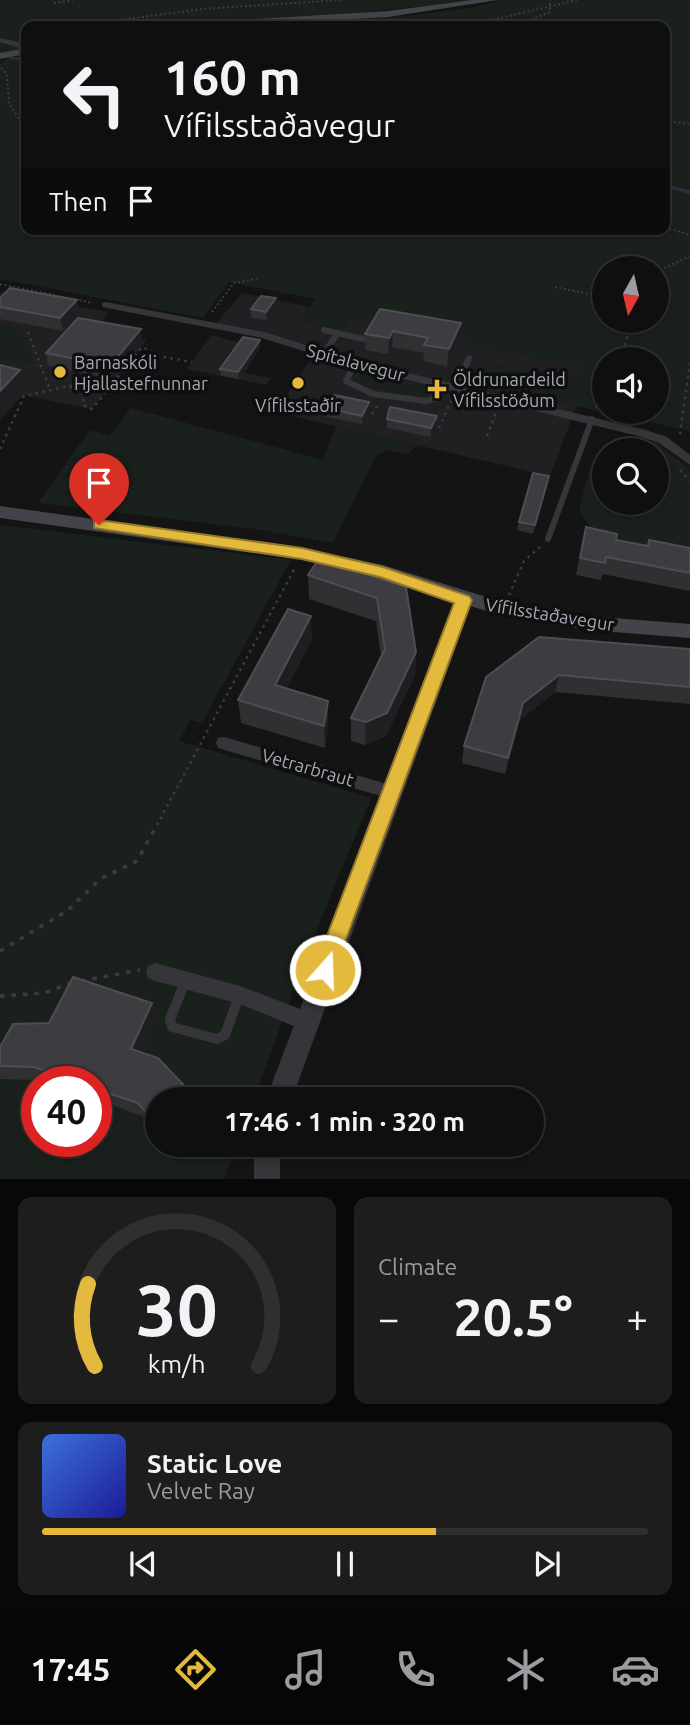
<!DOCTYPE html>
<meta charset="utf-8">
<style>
body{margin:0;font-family:Ubuntu,sans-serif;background:#1d1d1e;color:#f1f3f6;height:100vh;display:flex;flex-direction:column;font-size:26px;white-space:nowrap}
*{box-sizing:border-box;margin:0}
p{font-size:23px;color:#9b9c9f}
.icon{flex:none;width:38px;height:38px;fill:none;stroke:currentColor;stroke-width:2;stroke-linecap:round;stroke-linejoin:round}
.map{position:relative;height:1179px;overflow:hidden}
.drawer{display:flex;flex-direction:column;gap:18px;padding:18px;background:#080809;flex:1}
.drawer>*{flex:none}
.banner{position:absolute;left:21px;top:21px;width:649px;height:214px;border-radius:14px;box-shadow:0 4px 10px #0003,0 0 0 2px #2f2f30;background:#0f0f10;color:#f1f3f6;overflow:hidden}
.needle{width:46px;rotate:188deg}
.tools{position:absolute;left:592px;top:256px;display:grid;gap:14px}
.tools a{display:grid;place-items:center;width:77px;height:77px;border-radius:50%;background:#0f0f10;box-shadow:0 4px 10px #0003,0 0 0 2px #2f2f30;font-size:35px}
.speed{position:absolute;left:21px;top:1066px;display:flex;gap:14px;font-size:35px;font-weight:700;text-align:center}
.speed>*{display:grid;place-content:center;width:91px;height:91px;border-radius:50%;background:#0f0f10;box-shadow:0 4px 10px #0003,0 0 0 2px #2f2f30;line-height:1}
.speed .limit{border:10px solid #d22;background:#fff;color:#111}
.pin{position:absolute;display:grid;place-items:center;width:60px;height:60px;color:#fff;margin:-72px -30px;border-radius:50% 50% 50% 0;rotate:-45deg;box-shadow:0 0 7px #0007}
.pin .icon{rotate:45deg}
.me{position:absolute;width:77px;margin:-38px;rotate:20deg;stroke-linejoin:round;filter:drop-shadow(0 0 5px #0008)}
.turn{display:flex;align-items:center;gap:24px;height:147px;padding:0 28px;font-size:32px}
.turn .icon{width:91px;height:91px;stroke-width:2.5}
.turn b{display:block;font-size:49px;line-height:60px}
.then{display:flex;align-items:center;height:66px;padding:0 28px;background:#0003;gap:14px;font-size:26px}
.big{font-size:52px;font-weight:600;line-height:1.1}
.drawer .widget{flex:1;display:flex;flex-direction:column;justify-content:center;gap:10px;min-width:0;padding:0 24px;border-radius:14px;background:#1d1d1e}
.drawer .dial{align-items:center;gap:0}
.dial svg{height:182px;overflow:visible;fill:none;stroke:#2f2f30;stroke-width:7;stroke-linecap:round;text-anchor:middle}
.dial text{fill:#f1f3f6;stroke:none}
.song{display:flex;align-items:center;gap:21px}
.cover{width:84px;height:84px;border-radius:10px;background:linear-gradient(135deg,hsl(220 70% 55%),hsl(240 70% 35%))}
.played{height:7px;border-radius:4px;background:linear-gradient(90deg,#e3ba3e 65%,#2f2f30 65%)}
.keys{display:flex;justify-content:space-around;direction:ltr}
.heat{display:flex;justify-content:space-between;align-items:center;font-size:38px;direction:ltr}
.drawer .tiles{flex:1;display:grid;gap:18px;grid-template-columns:1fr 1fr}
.widget:last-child{grid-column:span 2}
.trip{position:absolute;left:145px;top:1087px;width:399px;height:70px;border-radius:35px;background:#0f0f10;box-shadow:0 4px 10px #0003,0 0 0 2px #2f2f30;font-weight:600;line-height:70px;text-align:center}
.tab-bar{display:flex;height:112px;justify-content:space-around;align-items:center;background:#060606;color:#9b9c9f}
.tab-bar .icon{width:49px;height:49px}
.tab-bar .current{color:#e3ba3e}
.tab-bar b{font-size:32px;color:#f1f3f6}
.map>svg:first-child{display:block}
.built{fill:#202022}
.green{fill:#1a201c;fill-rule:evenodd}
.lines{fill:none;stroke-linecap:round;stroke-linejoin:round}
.stream-far1{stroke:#2b3138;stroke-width:2.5}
.stream{stroke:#2b3138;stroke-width:3.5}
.path-far2{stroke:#3b3c41;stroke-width:2;stroke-dasharray:2 2.5;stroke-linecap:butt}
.path-far1{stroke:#3b3c41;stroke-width:2.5;stroke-dasharray:2.5 4.5;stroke-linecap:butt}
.path{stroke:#3b3c41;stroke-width:3.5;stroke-dasharray:4.5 7;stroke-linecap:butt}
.service-far1{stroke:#35353a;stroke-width:6}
.service{stroke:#35353a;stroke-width:10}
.minor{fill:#35353a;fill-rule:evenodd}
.tertiary{fill:#35353a;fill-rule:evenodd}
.secondary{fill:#43444a;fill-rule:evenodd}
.wall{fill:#303033}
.shaded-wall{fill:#1f1f21}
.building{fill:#3d3d41;stroke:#4d4e53;stroke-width:2}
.route{fill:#e3ba3e;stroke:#947928;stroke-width:2}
.poi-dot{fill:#e3ba3e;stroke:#0f0f10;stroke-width:2.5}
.labels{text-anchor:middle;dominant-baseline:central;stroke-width:7;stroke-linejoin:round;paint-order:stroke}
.poi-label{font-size:18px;fill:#a6aab5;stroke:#0f0f10;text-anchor:start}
.street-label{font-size:18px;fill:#a6aab5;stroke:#0f0f10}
</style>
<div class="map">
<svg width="690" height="1179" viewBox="0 0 690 1179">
<rect width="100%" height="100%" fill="#141415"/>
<g class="built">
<path d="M0 292 109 312 94 330 147 340 91 409 23 395 0 420Z"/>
<path d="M242 293 592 365 550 476 275 412 319 347 215 325Z"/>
<path d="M212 335 260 348 245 373 271 378 266 385 187 369Z"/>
</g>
<g class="green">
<path d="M0 0H476C327 19 177 26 26 26V48L0 54Z"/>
<path d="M501 0H690V431L467 382 471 368 479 367 483 362 581 378 586 367 475 347 476 343 351 318 342 331 300 322 315 299 229 282 203 318 0 279V64L6 59 26 56V229H665V26H209L406 16 475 7ZM604 268H656V320H604ZM604 359H656V411H604Z"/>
<path d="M0 324 22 330 26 338 20 344 29 348 33 365 0 359Z"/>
<path d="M358 373H367L395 386 424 384 431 391 422 397 360 385 353 381Z"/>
<path d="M131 408 323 460 336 426 417 445 408 454 386 450 376 456 333 543 255 529 38 503 90 430 109 436Z"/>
<path d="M654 441 690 469V556L596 535 579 511 588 473 599 462 604 463V502H656V450H652Z"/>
<path d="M0 525 291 560 202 723 191 720 179 741 371 798 305 958 254 1099H158V1144L237 1145 224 1179H0ZM37 1082H96V1141H37Z"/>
</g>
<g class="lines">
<path class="stream-far1" d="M10 58 26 59"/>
<path class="stream" d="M665 186 690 192"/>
<g class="path-far2">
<path d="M54 3 73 0"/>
<path d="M75 26 202 9 341 0"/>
<path d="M466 26 577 0"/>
<path d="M535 26 530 20 550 12V0"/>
<path d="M1 68 7 74 9 104 26 129"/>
<path d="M665 121 690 124"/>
<path d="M665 227 690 235"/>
<path d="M656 272 690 256"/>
<path d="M0 284 93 303"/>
<path d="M555 287 604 297"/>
<path d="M212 312 234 283 260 278"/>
</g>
<g class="path-far1">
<path d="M28 332 49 387"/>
<path d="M621 359 632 320"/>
<path d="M70 387 80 375"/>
<path d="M596 408 604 392"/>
<path d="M372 414 378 405"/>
<path d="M439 428 451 401"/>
<path d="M680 434 690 362"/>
<path d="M487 436 497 410"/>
<path d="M0 449 24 396 69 386 84 395 83 405 92 409 142 347 164 357 192 362"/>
<path d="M680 470 690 481"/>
<path d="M509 595 524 561 541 546"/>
<path d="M157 825 296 566"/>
</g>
<g class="path">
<path d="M0 951 67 911 100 879 137 861 158 823"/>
<path d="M81 981 140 970"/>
<path d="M0 996 44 993 71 983"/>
</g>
<g class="service-far1">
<path d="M324 330 363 339"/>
<path d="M323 354 338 333"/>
<path d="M355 364 346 381 373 394 426 401 434 399 444 385"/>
<path d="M456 388 469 358"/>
<path d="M548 539 592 419"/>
</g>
<path class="service" d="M185 982 170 1019 172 1027 217 1039 225 1035 239 996"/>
<g class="minor">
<path d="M0 38 23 43 26 48V53H22L17 47 0 42Z"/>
<path d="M106 302 264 332 358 361 646 430 667 437 690 455V465L659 443 638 436 351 366 262 338 102 307V303Z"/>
<path d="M224 737 391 785 397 787 399 792 397 797 391 799 218 748 216 743 218 738Z"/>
<path d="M155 963 240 986 313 1014 316 1021 313 1028 306 1031 240 1004 155 981 148 978 146 972 148 966Z"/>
</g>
<g class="tertiary">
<path d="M464 594 473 600 292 1099H266L455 600Z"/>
<rect x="254" y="1144" width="26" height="35"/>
</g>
<g class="secondary">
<path d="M472 0H498L388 17 236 26H188L193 23 388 11Z"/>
<path d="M26 48V54L0 59V53Z"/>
<path d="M0 506 302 548 383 565 496 600 588 616 690 624V638L588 630 496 614 382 578 302 560 0 518Z"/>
</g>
</g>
<g class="wall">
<path d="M0 298 80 313 63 331 0 319Z"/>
<path d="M276 307 267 320 251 318V309Z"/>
<path d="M380 309 459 340 447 366 423 361 424 353 392 347 388 354 365 350V334Z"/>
<path d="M143 342 112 379 48 366 46 353Z"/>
<path d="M260 348 239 379 221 376 220 369Z"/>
<path d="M327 408 369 411 362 424 327 417Z"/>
<path d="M437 416 436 425 431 437 387 428V419Z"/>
<path d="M547 485 533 534 517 530 519 522Z"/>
<path d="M586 527 616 540 647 546 649 540 690 548V591L602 574 601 580 576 575Z"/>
<path d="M308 575 406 587 416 652 415 675 386 736 365 745 351 741V718L381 656 376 621 309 599Z"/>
<path d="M539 637 690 649V704L555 692 520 720 505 774 462 763 464 746Z"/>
<path d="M312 639 286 689 328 724 325 748 241 723 238 700Z"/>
<path d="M152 1003 156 1017 141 1052 158 1099V1133L142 1116 96 1099V1082H46L41 1080 0 1079V1047L49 1023Z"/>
<path d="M168 1144H192L179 1157Z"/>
</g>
<g class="shaded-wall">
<path d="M276 298V307L267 320 266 312Z"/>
<path d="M77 300 80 313 63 331 60 318Z"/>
<path d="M461 323 459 340 447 366 449 349Z"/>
<path d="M141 329 143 342 112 379 110 366Z"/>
<path d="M393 331 392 347 388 354 389 338Z"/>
<path d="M260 340V348L239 379 238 372Z"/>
<path d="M20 370 23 382 0 408V391Z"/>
<path d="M369 402V411L362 424V416Z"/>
<path d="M437 416 436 425 431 437V428Z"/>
<path d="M549 476 547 485 533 534 535 525Z"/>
<path d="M311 616 312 639 276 708 275 685Z"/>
<path d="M416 652 415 675 386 736 365 745 366 722Z"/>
<path d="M559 675 555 692 520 720 505 774 508 758 523 703Z"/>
<path d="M328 701V724L325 748 324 726Z"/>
<path d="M152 1003 156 1017 136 1062 131 1049Z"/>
<path d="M176 1144H192L179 1157 175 1145Z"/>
</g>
<g class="building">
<path d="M10 288 77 300 60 318 0 307V298Z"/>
<path d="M261 296 276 298 266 312 251 309Z"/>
<path d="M380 309 461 323 449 349 424 345 428 338 393 331 389 338 365 334Z"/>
<path d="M78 318 141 329 110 366 46 353Z"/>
<path d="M243 337 260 340 238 372 220 369Z"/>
<path d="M0 365 20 370 0 391Z"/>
<path d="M334 395 369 402 362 416 327 408Z"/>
<path d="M390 407 437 416 431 428 387 419Z"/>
<path d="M533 473 549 476 535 525 519 522Z"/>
<path d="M586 527 617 534 616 540 648 546 649 540 690 548V573L606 557 605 563 580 558Z"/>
<path d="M319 559 406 587 416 652 387 713 366 722 351 718 385 649 377 598 308 575Z"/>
<path d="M288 609 311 616 275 685 328 701 324 726 238 700Z"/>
<path d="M539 637 690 649V687L559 675 523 703 508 758 464 746 486 677Z"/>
<path d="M73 977 152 1003 131 1049 158 1058 197 1099H158V1126L138 1103 96 1089V1082H76L34 1067 0 1066V1047L13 1024 49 1023Z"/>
</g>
<path class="route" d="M99 520 302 548 383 567 469 596 472 600 332 977 325 980 317 977 314 970 454 603 380 577 302 559 94 528V521Z"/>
<g class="poi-dot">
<circle cx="60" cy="372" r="7"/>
<circle cx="298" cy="383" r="7"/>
<path d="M433.5 378.5h7v7h7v7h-7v7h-7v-7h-7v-7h7z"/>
</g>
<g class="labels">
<g class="poi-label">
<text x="74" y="362">Barnaskóli<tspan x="74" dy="21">Hjallastefnunnar</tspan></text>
<text x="453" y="379">Öldrunardeild<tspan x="453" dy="21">Vífilsstöðum</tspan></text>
<text x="298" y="405" text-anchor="middle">Vífilsstaðir</text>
</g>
<g class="street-label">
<text transform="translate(356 362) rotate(15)">Spítalavegur</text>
<text transform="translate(550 614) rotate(9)">Vífilsstaðavegur</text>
<text transform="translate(308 767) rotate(16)">Vetrarbraut</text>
</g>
</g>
</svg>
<div class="tools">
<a><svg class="needle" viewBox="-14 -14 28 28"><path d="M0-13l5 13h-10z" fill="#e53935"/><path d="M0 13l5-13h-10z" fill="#9b9c9f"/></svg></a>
<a><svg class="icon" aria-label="sound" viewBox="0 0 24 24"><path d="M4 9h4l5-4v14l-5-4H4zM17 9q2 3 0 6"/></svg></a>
<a><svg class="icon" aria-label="search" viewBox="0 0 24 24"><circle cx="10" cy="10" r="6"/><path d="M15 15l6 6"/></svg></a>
</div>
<div class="speed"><div class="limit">40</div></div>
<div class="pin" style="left:99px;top:525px;background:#d93025"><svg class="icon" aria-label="arrive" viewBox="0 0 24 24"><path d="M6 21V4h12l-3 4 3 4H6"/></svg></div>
<svg class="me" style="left:325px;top:970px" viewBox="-20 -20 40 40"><circle r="17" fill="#e3ba3e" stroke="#fff" stroke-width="3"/><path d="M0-11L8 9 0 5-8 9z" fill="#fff"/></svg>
<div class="trip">17:46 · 1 min · 320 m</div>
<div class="banner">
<div class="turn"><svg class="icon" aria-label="left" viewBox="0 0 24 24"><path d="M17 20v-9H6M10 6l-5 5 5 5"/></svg><div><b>160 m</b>Vífilsstaðavegur</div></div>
<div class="then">Then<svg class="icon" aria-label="arrive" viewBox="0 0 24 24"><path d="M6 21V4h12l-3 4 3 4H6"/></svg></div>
</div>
</div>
<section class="drawer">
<div class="tiles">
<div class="widget dial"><svg viewBox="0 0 100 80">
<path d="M14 69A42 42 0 1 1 86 69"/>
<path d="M14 69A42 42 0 0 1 11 33" stroke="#e3ba3e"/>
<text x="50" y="56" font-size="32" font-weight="700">30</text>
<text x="50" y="72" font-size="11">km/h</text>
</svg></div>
<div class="widget"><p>Climate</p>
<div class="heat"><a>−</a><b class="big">20.5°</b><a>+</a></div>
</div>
<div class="widget">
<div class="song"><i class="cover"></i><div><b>Static Love</b><p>Velvet Ray</p></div></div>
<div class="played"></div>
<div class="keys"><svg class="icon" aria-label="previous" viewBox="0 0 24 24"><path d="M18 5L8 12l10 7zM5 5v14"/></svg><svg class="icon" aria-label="pause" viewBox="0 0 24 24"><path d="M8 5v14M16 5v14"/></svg><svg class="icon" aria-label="next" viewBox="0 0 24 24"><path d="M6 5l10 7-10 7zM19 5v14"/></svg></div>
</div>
</div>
</section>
<nav class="tab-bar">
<b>17:45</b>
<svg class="icon current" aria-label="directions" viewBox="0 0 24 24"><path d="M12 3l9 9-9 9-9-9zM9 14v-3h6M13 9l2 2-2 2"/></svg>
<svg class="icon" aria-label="music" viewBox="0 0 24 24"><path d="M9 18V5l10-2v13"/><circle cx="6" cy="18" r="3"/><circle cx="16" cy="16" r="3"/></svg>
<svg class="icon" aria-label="phone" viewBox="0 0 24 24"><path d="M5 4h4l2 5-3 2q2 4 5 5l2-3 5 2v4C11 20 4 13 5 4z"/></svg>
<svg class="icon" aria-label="climate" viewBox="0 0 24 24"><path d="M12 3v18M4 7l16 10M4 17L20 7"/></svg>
<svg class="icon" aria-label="car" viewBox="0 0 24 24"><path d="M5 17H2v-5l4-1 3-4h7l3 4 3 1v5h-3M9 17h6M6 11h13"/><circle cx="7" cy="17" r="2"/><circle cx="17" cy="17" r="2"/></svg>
</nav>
